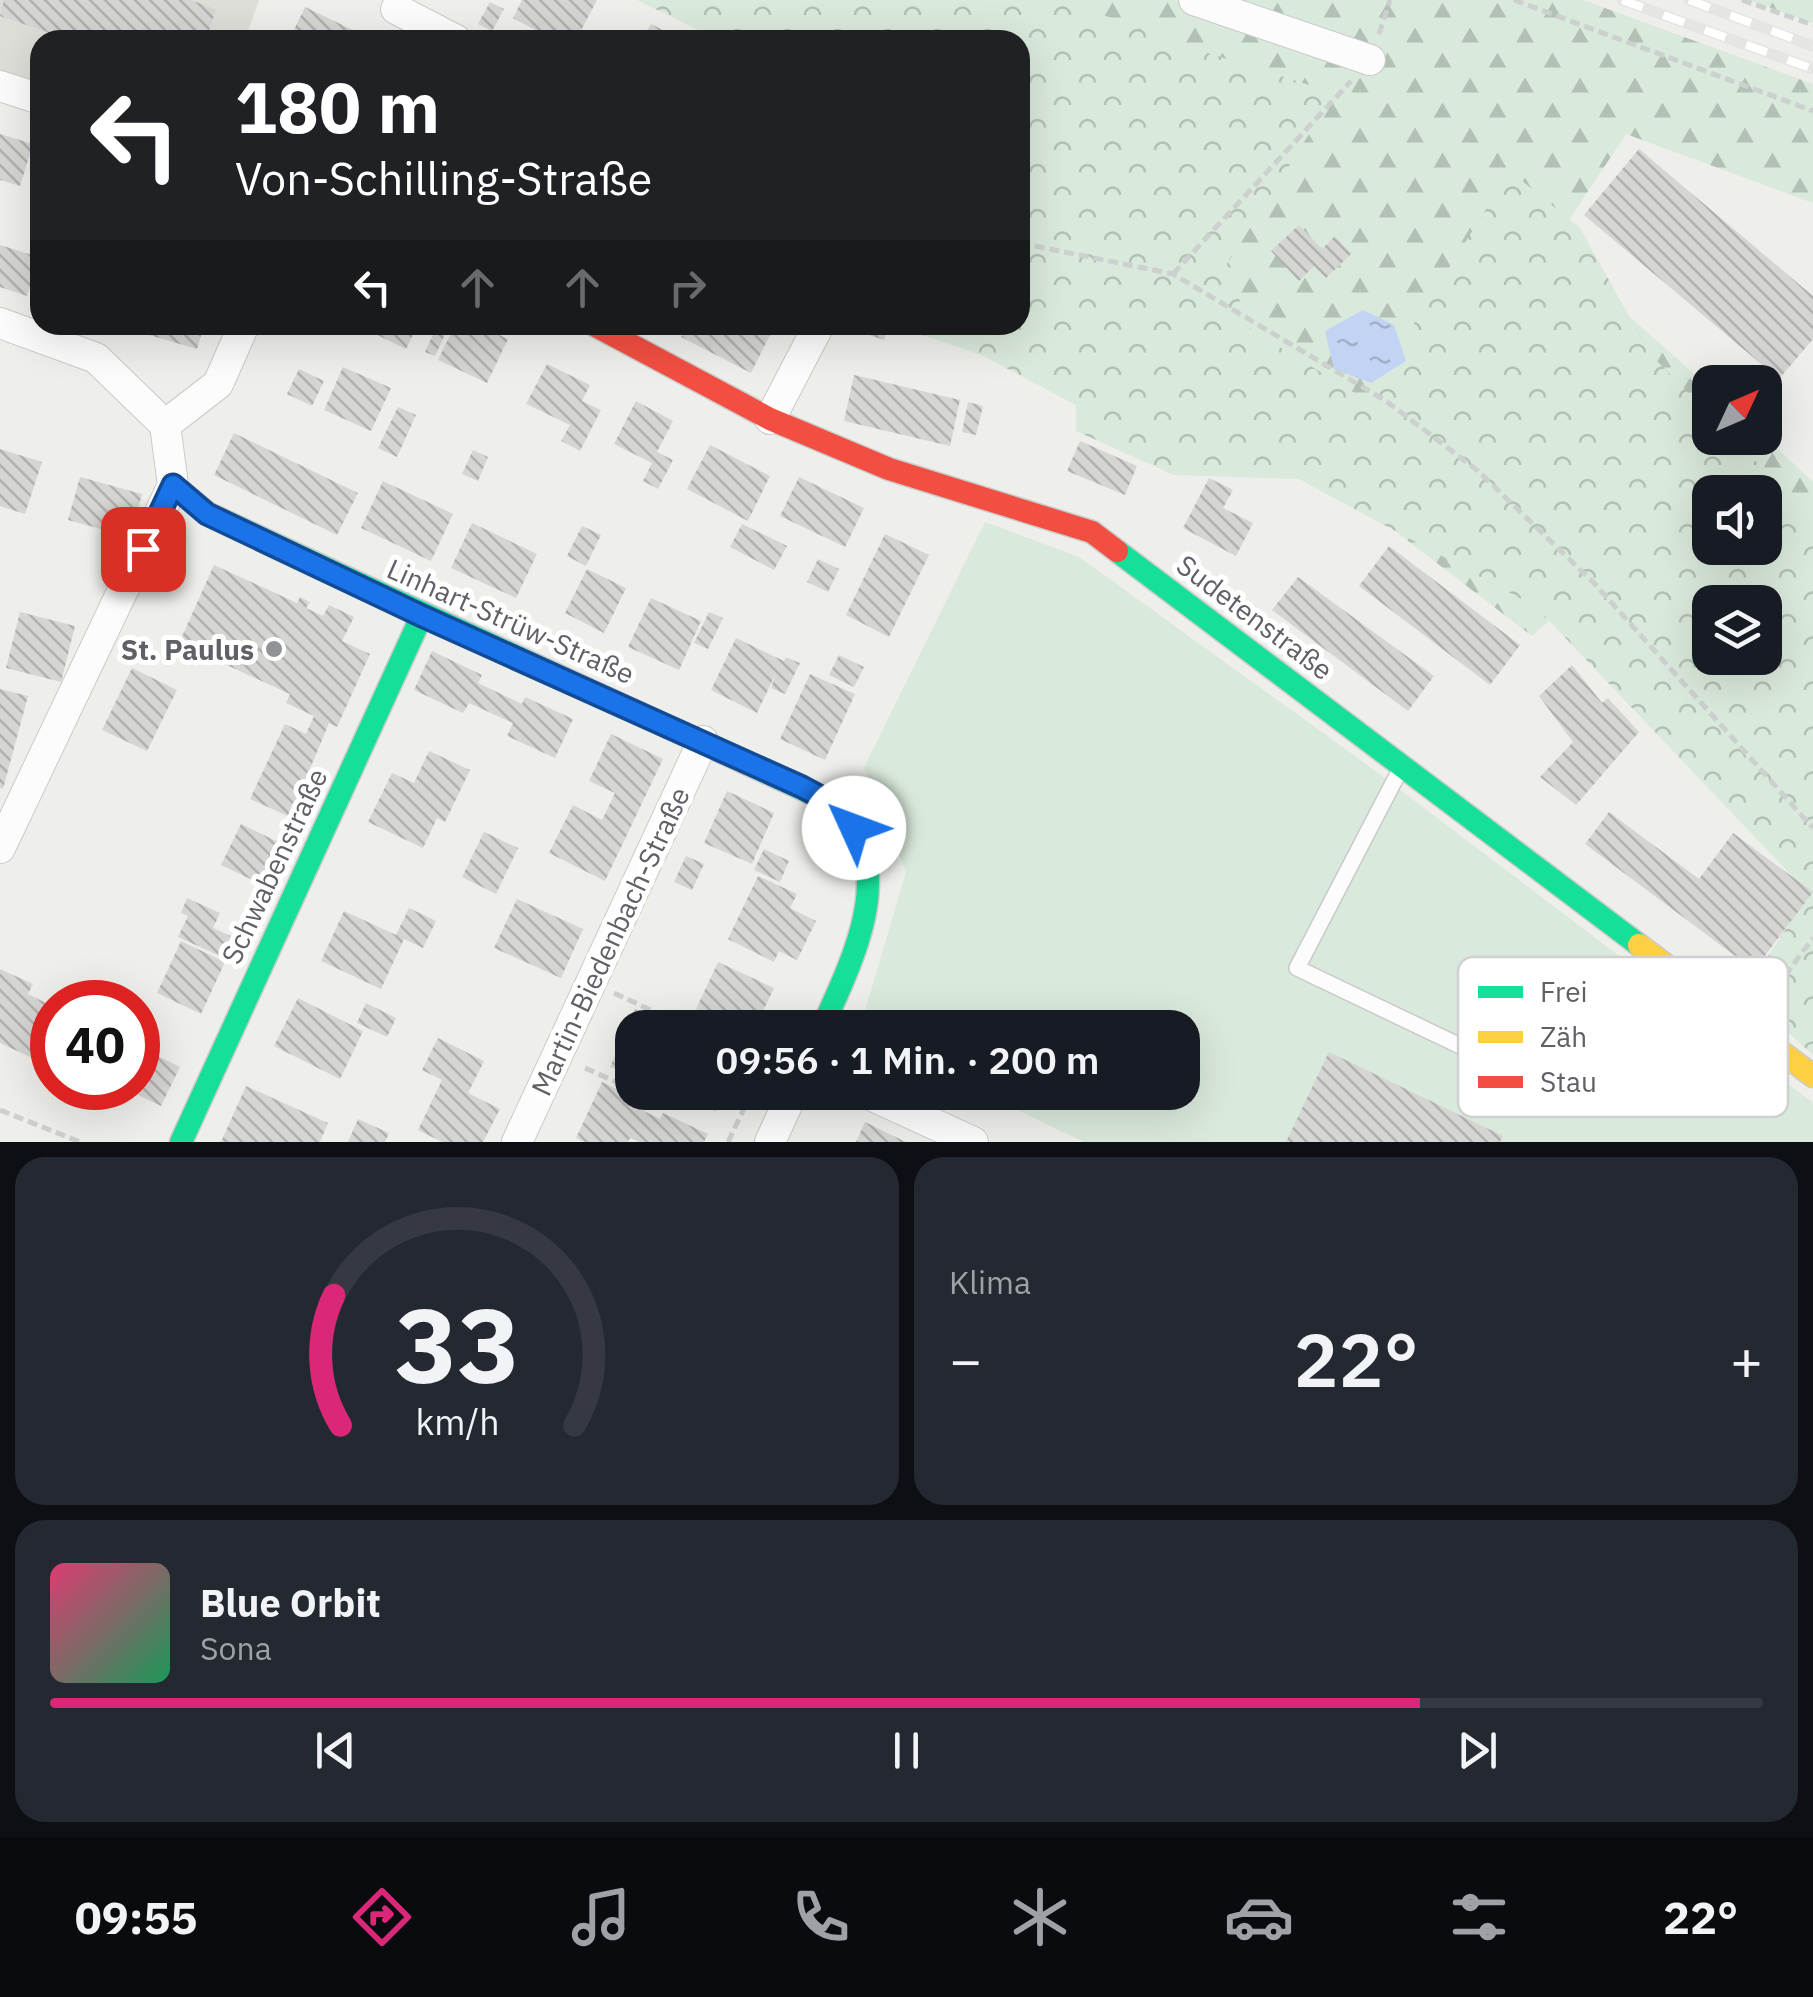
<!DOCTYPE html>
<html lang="de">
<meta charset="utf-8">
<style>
body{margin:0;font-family:"IBM Plex Sans",sans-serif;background:#242831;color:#f1f3f6;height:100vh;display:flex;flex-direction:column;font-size:38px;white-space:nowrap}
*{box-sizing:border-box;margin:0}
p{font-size:32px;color:#9ea1a6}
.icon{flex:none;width:55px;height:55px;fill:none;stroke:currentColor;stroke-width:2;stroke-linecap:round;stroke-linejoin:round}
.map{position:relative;height:1142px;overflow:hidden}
.drawer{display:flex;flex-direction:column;gap:15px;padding:15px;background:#0d0f14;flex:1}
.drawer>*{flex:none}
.guide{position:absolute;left:30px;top:30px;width:1000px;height:305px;border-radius:30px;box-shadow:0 10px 40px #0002;background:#202124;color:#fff;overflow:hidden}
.needle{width:65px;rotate:46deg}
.fabs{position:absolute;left:1692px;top:365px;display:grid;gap:20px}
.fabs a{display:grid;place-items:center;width:90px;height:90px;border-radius:20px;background:#171b24;box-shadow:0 10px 40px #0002;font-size:50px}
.speed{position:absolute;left:30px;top:980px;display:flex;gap:20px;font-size:50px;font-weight:700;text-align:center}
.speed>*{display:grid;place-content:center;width:130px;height:130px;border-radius:50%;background:#171b24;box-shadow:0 10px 40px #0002;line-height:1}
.speed .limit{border:15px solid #d22;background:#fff;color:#111}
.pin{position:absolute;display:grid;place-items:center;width:85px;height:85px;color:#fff;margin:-42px;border-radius:20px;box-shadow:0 5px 15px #0006}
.me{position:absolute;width:110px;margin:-55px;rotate:313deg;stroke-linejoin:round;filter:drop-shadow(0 0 8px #0008)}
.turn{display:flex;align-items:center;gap:35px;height:210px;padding:0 40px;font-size:45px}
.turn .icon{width:130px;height:130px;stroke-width:2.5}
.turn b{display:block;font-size:70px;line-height:85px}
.lanes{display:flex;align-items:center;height:95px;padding:0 40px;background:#0003;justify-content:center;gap:50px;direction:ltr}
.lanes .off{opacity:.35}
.big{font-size:75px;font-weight:600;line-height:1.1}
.drawer .card{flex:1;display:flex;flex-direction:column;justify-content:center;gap:15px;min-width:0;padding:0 35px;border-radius:30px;background:#242831}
.drawer .dial{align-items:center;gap:0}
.dial svg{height:260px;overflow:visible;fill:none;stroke:#363941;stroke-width:7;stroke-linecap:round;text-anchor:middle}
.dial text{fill:#f1f3f6;stroke:none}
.song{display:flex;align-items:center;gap:30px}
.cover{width:120px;height:120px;border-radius:15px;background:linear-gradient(135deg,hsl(340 70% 55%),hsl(150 70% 35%))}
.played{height:10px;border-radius:5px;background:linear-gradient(90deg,#db2777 80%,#363941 80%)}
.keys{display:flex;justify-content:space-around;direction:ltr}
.heat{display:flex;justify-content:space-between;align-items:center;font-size:55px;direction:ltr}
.drawer .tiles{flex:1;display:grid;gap:15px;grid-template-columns:1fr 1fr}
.card:last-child{grid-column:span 2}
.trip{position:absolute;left:615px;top:1010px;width:585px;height:100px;border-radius:30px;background:#171b24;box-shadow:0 10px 40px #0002;font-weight:600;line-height:100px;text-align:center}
.tabs{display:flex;height:160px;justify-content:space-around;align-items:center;background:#090b0e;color:#9ea1a6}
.tabs .icon{width:70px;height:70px}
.tabs .active{color:#db2777}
.tabs b{font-size:45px;color:#f1f3f6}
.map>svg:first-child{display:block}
.education{fill:#deded8}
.forest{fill:url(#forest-firs);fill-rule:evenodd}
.park{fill:url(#park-crowns);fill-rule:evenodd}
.pitch{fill:#d9e9db}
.water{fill:url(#water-ripples)}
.building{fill:url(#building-back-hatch)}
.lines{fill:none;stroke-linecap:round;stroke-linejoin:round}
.lane-casing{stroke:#cacaca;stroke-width:18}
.street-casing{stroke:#cacaca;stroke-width:32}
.fast-casing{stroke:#cbcbcc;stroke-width:25}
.slow-casing{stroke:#cbcbcc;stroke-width:25}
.jam-casing{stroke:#cbcbcc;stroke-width:25}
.path{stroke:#ccd0cf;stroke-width:5;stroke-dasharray:10 5;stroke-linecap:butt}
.lane{stroke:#fcfcfc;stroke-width:15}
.street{stroke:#fcfcfc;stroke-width:30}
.fast{stroke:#16e098;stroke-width:22}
.slow{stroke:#ffcf43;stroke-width:22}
.jam{stroke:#f24e42;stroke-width:22}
.rail-casing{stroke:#e5e5e4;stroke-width:11}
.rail{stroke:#fff;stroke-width:8;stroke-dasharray:22;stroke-linecap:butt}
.route-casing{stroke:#114b97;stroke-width:25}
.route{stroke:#1a73e8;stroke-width:18}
.poi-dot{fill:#919295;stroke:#fff;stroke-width:4}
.labels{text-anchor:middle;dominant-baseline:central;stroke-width:10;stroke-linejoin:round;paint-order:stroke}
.street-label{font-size:28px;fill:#5f6167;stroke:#fff}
.poi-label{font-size:28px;font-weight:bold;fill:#5f6167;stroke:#fff;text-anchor:end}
.key{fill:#fff;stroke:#cfd0d1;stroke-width:2.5}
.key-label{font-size:28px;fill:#5f6167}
</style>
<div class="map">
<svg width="1813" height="1142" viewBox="0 0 1813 1142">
<defs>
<pattern id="forest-firs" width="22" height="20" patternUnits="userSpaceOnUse" patternTransform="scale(2.5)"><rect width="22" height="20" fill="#d9e9db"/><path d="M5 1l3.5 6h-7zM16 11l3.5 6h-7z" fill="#b3c0b5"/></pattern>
<pattern id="park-crowns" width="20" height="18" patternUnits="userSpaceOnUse" patternTransform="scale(2.5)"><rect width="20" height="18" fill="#d9e9db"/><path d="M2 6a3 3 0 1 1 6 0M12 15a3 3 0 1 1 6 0" fill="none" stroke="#b3c0b5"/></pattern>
<pattern id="water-ripples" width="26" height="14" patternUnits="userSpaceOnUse" patternTransform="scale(2.5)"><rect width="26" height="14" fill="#c2d3f4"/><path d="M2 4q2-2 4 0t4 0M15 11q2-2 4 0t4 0" fill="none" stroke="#a1afc9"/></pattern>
<pattern id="building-back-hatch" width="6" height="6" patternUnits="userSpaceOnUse" patternTransform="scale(2.5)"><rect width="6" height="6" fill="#d5d5d3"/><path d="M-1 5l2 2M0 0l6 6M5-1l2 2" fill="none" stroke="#b0b0af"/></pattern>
</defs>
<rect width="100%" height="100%" fill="#eeeeea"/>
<path class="education" d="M0 0H259L245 40H40V87L0 73Z"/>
<g class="forest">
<path d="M701 0H1583L1813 84V203L1626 134 1551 247 1710 388V438L1765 437 1813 482V846L1581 593 1532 636 1369 511 1184 424 893 325H1020V40ZM1710 492H1765V548H1710ZM1710 602H1765V658H1710Z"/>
<path d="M1748 0H1813V23Z"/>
</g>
<path class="park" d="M637 0H1064L1185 46 1335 93 1227 264 1249 328 1366 400 1510 171 1580 228 1650 354 1710 415V438H1733L1813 520V1055L1744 992 1809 894 1536 607 1299 479 1174 475 1076 431V405L925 325H1020V40H719ZM1710 492H1765V548H1710ZM1710 602H1765V658H1710Z"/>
<path class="pitch" d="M985 522 1079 557 1366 764 1813 1103V1142H1084L982 1093 1182 1092V1028H860L906 872 864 768Z"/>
<path class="water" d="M1363 310 1394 325 1406 361 1371 383 1334 369 1325 331Z"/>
<g class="building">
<path d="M4 0H190L216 9 206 40H71L0 16Z"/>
<path d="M522 0H597L576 40H554L513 18Z"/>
<path d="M490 2 504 9 492 31 478 24Z"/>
<path d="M305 7 355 31 351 40H289Z"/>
<path d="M651 24 682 40H642Z"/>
<path d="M0 134 33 144 20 186 0 180Z"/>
<path d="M1639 149 1813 296V339L1779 379 1584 215Z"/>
<path d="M1299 225 1322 249 1335 236 1351 254 1326 278 1314 266 1299 281 1271 251Z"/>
<path d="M0 245 39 257 27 296 0 287Z"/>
<path d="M152 325H204L197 349 149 335Z"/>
<path d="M369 325H418L406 349 367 330Z"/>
<path d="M455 325H478L508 339 487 383 438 360Z"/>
<path d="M687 325H756L771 333 751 373 681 337Z"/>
<path d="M859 325H879L888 328 884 340 857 331Z"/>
<path d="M436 328 446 332 435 356 425 352Z"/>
<path d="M547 364 590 385 582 401 601 410 580 451 561 441 570 425 526 404Z"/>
<path d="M343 367 391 388 371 431 324 410Z"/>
<path d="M299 369 324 381 312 406 287 394Z"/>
<path d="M854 375 960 400 950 446 844 421Z"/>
<path d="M636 401 673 421 657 452 673 460 658 489 643 481 652 463 614 444Z"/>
<path d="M968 402 983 406 976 435 962 432Z"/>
<path d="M398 407 416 415 397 457 378 448Z"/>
<path d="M234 433 358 493 337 535 214 475Z"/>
<path d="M1080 441 1137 466 1125 495 1067 471Z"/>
<path d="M710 445 770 476 748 521 687 489Z"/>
<path d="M0 449 42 462 25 514 0 506Z"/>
<path d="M473 450 488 457 478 481 462 474Z"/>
<path d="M80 477 142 494 130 537 68 520Z"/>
<path d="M799 477 864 508 845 547 780 516Z"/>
<path d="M1209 478 1233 490 1223 508 1253 523 1236 556 1183 528Z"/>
<path d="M383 481 453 514 431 561 361 528Z"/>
<path d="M472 523 537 554 516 598 451 568Z"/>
<path d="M742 524 787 546 774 570 730 547Z"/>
<path d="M582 526 601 535 586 566 567 556Z"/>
<path d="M885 534 929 555 889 637 846 615Z"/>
<path d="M1389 546 1520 645 1490 685 1359 586Z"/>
<path d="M818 559 839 569 828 592 807 582Z"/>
<path d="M214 565 297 603 300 597 310 602 306 608 323 616 329 605 354 617 342 641 370 654 337 727 329 723 290 817 250 799 285 724 306 734 314 716 286 703 290 694 179 643Z"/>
<path d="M587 569 626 588 604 633 565 613Z"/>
<path d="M1298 577 1434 676 1408 711 1272 610Z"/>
<path d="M651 598 701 621 679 670 628 647Z"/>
<path d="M20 612 75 626 61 682 6 668Z"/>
<path d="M709 612 723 618 708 649 694 643Z"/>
<path d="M736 638 784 661 786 657 800 663 785 694 771 688 776 673 757 713 711 690Z"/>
<path d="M432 651 482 675 478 683 522 704 525 697 573 719 555 758 507 736 513 723 469 703 463 713 414 690Z"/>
<path d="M839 655 864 667 854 687 829 675Z"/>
<path d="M1572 665 1602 703 1608 698 1639 732 1576 805 1540 777 1573 742 1539 696Z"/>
<path d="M132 668 177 690 147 751 102 730Z"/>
<path d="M810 674 855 694 825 760 780 739Z"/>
<path d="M0 689 28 696 3 789 0 788Z"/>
<path d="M611 734 663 759 605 881 549 853 573 805 602 820 615 793 589 781Z"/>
<path d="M429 751 470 770 445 822 437 818 423 848 368 822 392 773 414 783Z"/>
<path d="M727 791 774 813 752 864 704 843Z"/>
<path d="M1609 812 1699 879 1733 833 1813 892 1754 970 1585 844Z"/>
<path d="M241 824 280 843 261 884 221 865Z"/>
<path d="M484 832 518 848 496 894 462 877Z"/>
<path d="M764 849 789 861 780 882 754 870Z"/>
<path d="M686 856 704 864 692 890 674 882Z"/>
<path d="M758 876 797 894 790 908 816 921 797 960 779 951 774 962 728 939Z"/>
<path d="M187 898 220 913 213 928 231 936 222 957 178 937 188 916 181 913Z"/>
<path d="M517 899 583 929 561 978 494 948Z"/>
<path d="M409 908 436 921 423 948 404 939 381 989 321 961 344 911 396 935Z"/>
<path d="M181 941 225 962 201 1014 157 993Z"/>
<path d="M718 962 774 988 755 1028H737L696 1009Z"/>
<path d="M0 969 33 984 28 994 52 1006V1038L41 1062 0 1043Z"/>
<path d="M298 998 363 1031 340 1079 274 1046Z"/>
<path d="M366 1003 396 1018 387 1037 357 1023Z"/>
<path d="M635 1009 677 1028H632V1076L610 1067Z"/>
<path d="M438 1038 484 1061 468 1093 500 1109 483 1142H442L418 1130 442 1080 422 1070Z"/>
<path d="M138 1046 180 1067 161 1106 123 1088H138Z"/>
<path d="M1329 1052 1503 1136 1500 1142H1286Z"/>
<path d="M602 1082 643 1102 640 1109 660 1119 663 1113 708 1134 704 1142H639L630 1138 628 1142H584L576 1138Z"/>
<path d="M246 1086 328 1123 320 1142H221Z"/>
<path d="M671 1092H725L716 1112Z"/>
<path d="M358 1119 389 1133 385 1142H348Z"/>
<path d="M865 1122 906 1142H856Z"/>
</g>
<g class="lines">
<defs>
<path id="lane" d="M1401 768 1297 968 1525 1077"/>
<g id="street">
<path d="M1194 0 1370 60"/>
<path d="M396 9 456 40"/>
<path d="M0 86 40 99"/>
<path d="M0 323 96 358 165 425 173 485 0 848"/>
<path d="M770 419 819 325"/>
<path d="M165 425 218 384 244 325"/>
<path d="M864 1092 973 1142"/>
<path d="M517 1142 703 741"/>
<path d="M770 1142 793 1092"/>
</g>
<g id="fast">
<path d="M173 485 207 513 830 802C837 810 845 817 851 826 893 885 847 971 822 1028"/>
<path d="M1117 551 1639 945"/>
<path d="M181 1142 422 615"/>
</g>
<path id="slow" d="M1639 945 1813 1076"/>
<path id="jam" d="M594 325 770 419 889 469 1092 532 1117 551"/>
</defs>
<use href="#lane" class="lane-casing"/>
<use href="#street" class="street-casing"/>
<use href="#fast" class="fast-casing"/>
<use href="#slow" class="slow-casing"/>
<use href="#jam" class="jam-casing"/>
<g class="path">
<path d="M1514 0 1813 111"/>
<path d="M1742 0 1813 25"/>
<path d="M1379 34 1390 0"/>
<path d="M1020 243 1173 274 1386 401 1477 470 1594 583 1813 828"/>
<path d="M1173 274 1351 81"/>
<path d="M614 993 689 1028"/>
<path d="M1767 1000 1813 938"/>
<path d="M782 1028 789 1012"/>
<path d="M585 1068 632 1089"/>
<path d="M641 1092 674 1107"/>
<path d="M0 1110 80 1142"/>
<path d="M728 1142 752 1092"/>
</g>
<use href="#lane" class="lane"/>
<use href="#street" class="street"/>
<use href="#fast" class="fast"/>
<use href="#slow" class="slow"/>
<use href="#jam" class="jam"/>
<defs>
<g id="rail">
<path d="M1622 0 1813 69"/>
<path d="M1689 0 1813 46"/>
</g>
</defs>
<use href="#rail" class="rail-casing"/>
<use href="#rail" class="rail"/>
</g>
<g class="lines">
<defs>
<path id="route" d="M143 549 173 485 207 514 422 616 802 787 830 802 854 828"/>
</defs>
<use href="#route" class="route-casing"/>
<use href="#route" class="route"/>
</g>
<circle class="poi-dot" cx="274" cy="649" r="10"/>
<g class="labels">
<g class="street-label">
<text transform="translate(1255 617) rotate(37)">Sudetenstraße</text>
<text transform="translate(511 621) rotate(24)">Linhart-Strüw-Straße</text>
<text transform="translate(274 866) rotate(-65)">Schwabenstraße</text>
<text transform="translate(610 941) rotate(-65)">Martin-Biedenbach-Straße</text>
</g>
<g class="poi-label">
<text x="254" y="649">St. Paulus</text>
</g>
</g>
<rect x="1458" y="957" width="330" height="160" rx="15" class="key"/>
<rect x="1478" y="986" width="45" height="12" fill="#16e098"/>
<rect x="1478" y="1031" width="45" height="12" fill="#ffcf43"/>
<rect x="1478" y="1076" width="45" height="12" fill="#f24e42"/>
<g class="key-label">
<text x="1540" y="1002">Frei</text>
<text x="1540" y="1047">Zäh</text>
<text x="1540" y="1092">Stau</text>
</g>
</svg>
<div class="fabs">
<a><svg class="needle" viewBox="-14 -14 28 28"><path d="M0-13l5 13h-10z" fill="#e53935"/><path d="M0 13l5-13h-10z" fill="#9ea1a6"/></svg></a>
<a><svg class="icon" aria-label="sound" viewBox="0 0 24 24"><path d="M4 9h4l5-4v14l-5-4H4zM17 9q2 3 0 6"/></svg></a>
<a><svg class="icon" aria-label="layers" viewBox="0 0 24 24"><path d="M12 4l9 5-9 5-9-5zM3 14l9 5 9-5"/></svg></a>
</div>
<div class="speed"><div class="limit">40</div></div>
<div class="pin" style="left:143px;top:549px;background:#d93025"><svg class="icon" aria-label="arrive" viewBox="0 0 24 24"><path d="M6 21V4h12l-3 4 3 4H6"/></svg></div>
<svg class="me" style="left:854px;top:828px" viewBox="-20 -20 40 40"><circle r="19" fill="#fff"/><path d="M0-13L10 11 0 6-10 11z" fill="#1a73e8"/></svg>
<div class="trip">09:56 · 1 Min. · 200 m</div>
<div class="guide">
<div class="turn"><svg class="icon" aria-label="left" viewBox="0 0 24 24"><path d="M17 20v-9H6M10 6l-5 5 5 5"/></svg><div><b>180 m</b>Von-Schilling-Straße</div></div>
<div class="lanes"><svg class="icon" aria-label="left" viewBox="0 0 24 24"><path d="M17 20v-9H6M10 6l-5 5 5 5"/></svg><svg class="icon off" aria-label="ahead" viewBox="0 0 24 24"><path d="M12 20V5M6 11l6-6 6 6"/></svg><svg class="icon off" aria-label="ahead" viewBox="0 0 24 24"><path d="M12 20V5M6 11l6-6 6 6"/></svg><svg class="icon off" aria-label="right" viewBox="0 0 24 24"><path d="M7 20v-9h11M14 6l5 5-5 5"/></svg></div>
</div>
</div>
<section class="drawer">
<div class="tiles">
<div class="card dial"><svg viewBox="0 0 100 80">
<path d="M14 69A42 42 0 1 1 86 69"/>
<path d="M14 69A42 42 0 0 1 12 29" stroke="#db2777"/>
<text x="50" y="56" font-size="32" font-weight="700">33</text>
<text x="50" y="72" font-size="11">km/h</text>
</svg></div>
<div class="card"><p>Klima</p>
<div class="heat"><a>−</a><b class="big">22°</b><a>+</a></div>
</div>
<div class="card">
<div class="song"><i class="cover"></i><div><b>Blue Orbit</b><p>Sona</p></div></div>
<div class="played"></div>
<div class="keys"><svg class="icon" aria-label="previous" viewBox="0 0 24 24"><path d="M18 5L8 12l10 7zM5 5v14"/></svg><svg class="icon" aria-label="pause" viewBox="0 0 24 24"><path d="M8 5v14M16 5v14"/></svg><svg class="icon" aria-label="next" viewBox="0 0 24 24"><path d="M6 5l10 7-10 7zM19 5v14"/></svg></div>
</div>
</div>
</section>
<nav class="tabs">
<b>09:55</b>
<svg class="icon active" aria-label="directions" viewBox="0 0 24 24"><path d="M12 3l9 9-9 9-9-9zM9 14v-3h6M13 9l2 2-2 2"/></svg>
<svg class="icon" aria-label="music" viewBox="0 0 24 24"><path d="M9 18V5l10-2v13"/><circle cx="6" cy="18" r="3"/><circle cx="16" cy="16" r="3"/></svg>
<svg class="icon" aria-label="phone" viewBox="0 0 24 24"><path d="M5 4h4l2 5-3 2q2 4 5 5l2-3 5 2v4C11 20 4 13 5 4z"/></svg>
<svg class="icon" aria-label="climate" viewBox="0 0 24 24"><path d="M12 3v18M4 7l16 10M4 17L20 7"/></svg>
<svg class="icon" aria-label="car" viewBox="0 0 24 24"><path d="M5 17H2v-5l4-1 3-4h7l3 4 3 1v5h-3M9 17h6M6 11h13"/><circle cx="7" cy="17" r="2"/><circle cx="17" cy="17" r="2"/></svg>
<svg class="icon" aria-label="filters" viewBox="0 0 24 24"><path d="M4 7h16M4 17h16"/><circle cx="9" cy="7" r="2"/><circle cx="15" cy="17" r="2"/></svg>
<b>22°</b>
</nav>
